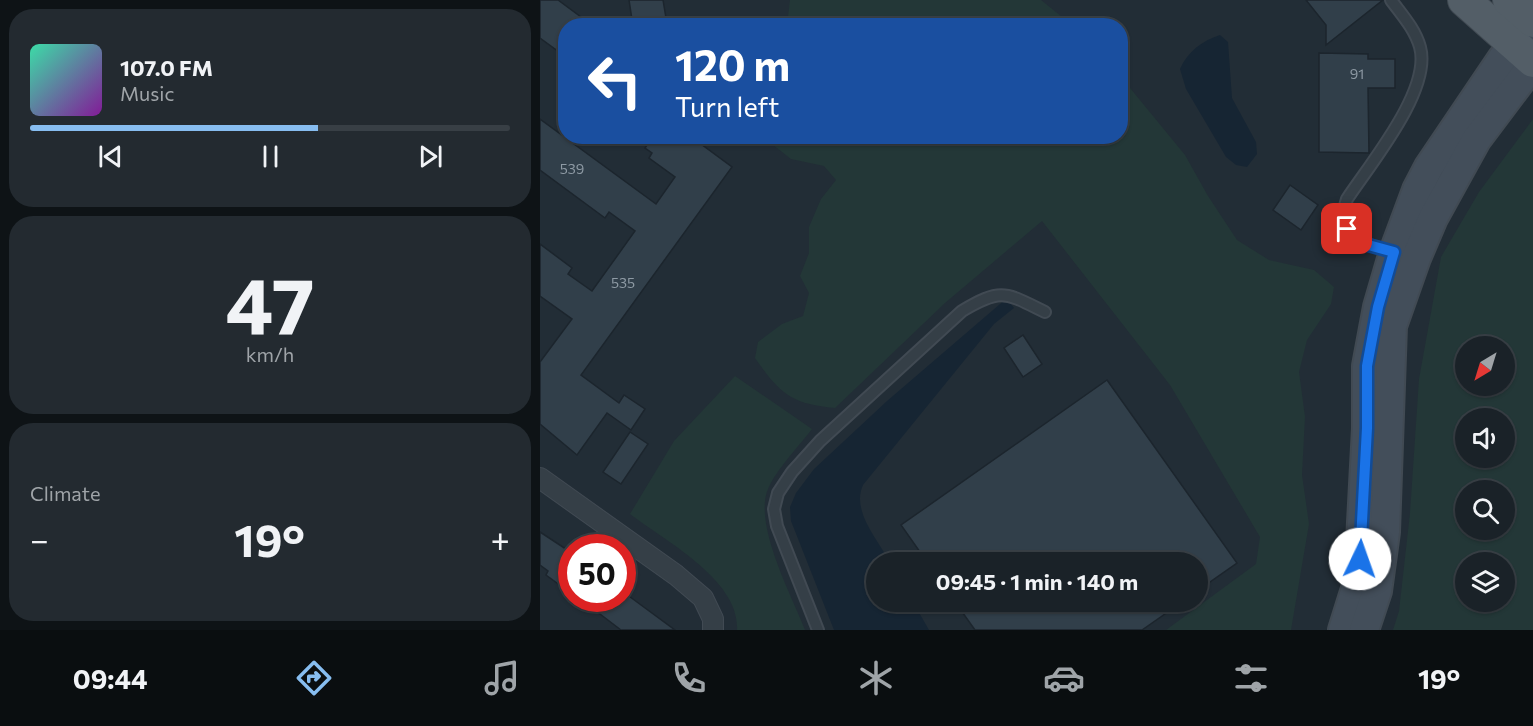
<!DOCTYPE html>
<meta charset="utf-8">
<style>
body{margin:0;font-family:Commissioner,sans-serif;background:#232a30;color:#f1f3f6;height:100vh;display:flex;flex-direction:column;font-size:22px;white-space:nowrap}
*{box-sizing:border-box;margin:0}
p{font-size:20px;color:#9fa4a8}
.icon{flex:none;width:33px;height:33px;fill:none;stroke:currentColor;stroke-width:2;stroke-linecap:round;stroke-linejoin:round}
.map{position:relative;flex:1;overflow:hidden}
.drawer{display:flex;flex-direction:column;gap:9px;padding:9px;background:#0e1316;width:540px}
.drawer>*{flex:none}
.banner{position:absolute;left:18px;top:18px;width:570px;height:126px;border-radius:24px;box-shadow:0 2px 4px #0004,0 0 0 2px #383f45;background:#1a4fa0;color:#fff;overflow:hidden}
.needle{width:39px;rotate:218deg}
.buttons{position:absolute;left:915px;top:336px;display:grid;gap:12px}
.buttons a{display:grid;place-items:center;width:60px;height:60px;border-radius:50%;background:#1a2228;box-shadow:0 2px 4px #0004,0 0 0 2px #383f45;font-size:30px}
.speed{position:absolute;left:18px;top:534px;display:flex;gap:12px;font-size:30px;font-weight:700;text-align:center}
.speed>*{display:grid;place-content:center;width:78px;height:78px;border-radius:50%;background:#1a2228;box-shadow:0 2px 4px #0004,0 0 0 2px #383f45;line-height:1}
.speed .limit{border:9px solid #d22;background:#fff;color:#111}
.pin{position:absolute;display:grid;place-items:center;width:51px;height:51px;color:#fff;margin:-26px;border-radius:12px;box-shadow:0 3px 9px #0006}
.me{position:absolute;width:66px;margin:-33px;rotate:3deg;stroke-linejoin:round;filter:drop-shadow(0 0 4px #0008)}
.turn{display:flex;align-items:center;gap:21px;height:126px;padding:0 18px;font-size:27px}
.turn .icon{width:78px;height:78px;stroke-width:2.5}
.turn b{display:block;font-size:42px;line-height:51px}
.big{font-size:45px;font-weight:700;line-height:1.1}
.drawer .widget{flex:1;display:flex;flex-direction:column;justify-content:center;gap:9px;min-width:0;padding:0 21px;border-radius:24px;background:#232a30}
.drawer .dial{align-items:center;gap:0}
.dial b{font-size:78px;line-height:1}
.song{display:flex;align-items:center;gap:18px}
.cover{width:72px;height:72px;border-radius:9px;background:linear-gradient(135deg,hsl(160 70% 55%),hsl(290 70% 35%))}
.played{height:6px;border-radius:3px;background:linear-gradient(90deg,#87bdf0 60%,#383f45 60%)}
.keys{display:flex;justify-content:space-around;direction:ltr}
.heat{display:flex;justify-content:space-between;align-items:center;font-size:33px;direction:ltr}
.trip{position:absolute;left:326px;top:552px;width:342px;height:60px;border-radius:30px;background:#1a2228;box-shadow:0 2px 4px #0004,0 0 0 2px #383f45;font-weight:700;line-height:60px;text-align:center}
.tab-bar{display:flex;height:96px;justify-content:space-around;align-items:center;background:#0a0e10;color:#9fa4a8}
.tab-bar .icon{width:42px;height:42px}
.tab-bar .current{color:#87bdf0}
.tab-bar b{font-size:27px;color:#f1f3f6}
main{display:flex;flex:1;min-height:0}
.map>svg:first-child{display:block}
.green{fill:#233737;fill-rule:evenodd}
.water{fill:#162533}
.building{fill:#313f4a;stroke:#1c252d;stroke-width:1.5}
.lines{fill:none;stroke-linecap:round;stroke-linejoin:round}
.lane-casing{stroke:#414a53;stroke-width:14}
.street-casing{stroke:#414a53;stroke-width:22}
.secondary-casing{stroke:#414a53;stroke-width:32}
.primary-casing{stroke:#414a53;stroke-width:34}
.lane{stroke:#353f47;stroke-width:10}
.street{stroke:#353f47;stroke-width:20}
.secondary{stroke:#434e5a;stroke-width:28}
.primary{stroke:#535e67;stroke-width:32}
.route-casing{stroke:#114b97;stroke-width:15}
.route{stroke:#1a73e8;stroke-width:10}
.labels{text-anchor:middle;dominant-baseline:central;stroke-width:6;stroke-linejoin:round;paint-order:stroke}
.number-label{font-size:14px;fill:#8e9aa4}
</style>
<main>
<section class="drawer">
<div class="widget">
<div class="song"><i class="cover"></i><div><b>107.0 FM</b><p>Music</p></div></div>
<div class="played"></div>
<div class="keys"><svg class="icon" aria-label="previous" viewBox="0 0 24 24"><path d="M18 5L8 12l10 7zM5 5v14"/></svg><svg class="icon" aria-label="pause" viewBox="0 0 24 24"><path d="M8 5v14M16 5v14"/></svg><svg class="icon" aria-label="next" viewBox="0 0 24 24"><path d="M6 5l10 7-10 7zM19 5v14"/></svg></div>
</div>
<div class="widget dial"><b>47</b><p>km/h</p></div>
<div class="widget"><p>Climate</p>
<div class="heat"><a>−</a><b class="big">19°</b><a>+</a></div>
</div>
</section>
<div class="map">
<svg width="993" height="630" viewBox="0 0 993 630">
<rect width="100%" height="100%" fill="#222d36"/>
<g class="green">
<path d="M250 0H501L532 25H247Z"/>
<path d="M581 77 645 155 668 196 697 240 729 260 774 270 794 287 791 304 767 340 759 372 765 417 762 475 769 524 751 630H626L716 564 720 537 630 385 502 221 405 303 295 408C251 404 240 394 215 358L218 342 242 324 263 316 269 293 260 276 269 253V227L281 199 296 180 284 166 251 159 223 137 580 136Z"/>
<path d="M993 119V630H853L859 611 870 513 879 379 901 257 939 192ZM926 346H964V386H926ZM926 418H964V458H926ZM926 490H964V530H926ZM926 562H964V602H926Z"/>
<path d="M195 376 272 429C259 446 236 470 228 489 213 524 252 596 265 630H197C200 580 125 541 90 514L134 441Z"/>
</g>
<g class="water">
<path d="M680 35 688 42 692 98 716 142 717 154 707 167 696 165 686 157 646 89 640 69C648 51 662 41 680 35Z"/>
<path d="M467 298 474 308 454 324 323 485C311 511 338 540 350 562H336V602H373L389 630H294L251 521 250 507 256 493 274 469 347 401Z"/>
</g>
<g class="building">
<path d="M0 0H18L53 26H26V57L0 38Z"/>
<path d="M89 0H123L126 18 115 20 116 26H93Z"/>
<path d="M766 0H843L786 45V25Z"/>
<path d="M779 53 828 54V59H855V88H828L829 153 779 152Z"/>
<path d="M0 119 116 204 135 177 109 158 112 153 105 148 113 136H150L192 167 41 375 79 403 84 395 105 409 91 430 67 413 37 455 0 424V362L32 319 0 296V244L32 268 28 274 52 291 95 231 69 212 65 218 0 170Z"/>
<path d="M750 185 778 205 761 230 733 210Z"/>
<path d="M483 335 502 364 483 377 464 348Z"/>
<path d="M567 380 697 563 657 591V562H387L361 525Z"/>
<path d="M90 432 108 444 81 484 63 472Z"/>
<path d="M0 532 32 553V594L6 575 8 571 0 565Z"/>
<path d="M82 591 135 630H81L39 598H82Z"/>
<path d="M415 602H642L602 630H435Z"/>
</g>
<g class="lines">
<defs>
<g id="lane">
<path d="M851 0C862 15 875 29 880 47 892 90 830 164 807 199 794 238 825 244 854 252"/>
<path d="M278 630 237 526 234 509 238 493 252 472 280 441 422 311C462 287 466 293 505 312"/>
</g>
<path id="street" d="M0 478 136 575 163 598 173 619V630"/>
<g id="secondary">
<path d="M803 630 819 579 827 428V366L838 307 854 252 877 190 889 167 962 59 988 26"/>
<path d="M824 630 837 591 845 532 852 326 876 258 893 218 936 140 993 64"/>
</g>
<g id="primary">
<path d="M924 0 993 61"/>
<path d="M969 0 993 21"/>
</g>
</defs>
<use href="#lane" class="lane-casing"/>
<use href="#street" class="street-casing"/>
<use href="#secondary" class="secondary-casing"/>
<use href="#primary" class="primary-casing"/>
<use href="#lane" class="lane"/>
<use href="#street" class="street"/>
<use href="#secondary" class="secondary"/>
<use href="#primary" class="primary"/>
</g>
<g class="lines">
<defs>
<path id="route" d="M807 229 821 243 854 252 838 307 827 366V428L820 559"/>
</defs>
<use href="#route" class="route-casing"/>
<use href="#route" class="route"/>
</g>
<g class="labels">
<g class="number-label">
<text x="817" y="73">91</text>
<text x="32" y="168">539</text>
<text x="83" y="282">535</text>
</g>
</g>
</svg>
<div class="buttons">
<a><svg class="needle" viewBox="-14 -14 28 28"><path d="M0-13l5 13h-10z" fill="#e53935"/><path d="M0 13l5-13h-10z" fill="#9fa4a8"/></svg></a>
<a><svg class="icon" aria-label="sound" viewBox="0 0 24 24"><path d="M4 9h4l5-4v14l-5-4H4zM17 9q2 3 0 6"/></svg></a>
<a><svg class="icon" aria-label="search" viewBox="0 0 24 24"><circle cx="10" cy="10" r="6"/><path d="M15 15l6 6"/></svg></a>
<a><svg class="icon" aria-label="layers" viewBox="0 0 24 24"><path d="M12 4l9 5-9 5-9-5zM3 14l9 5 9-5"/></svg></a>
</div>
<div class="speed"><div class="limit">50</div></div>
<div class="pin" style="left:807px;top:229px;background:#d93025"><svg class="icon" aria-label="arrive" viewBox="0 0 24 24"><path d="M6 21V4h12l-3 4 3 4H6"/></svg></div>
<svg class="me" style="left:820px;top:559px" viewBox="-20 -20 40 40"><circle r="19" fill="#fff"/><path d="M0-13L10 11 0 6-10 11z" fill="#1a73e8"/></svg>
<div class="trip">09:45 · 1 min · 140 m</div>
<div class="banner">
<div class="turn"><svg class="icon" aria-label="left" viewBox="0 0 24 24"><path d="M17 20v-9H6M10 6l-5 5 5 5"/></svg><div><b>120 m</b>Turn left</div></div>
</div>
</div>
</main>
<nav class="tab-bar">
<b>09:44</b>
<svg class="icon current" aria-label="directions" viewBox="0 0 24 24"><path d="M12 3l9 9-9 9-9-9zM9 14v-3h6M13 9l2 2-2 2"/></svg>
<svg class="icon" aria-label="music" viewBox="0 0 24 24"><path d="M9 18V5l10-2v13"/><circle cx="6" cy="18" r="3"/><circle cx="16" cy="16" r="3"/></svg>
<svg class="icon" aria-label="phone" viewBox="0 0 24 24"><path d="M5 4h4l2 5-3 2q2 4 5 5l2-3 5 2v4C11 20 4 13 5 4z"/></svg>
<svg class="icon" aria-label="climate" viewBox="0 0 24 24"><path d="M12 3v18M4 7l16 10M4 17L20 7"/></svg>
<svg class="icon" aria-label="car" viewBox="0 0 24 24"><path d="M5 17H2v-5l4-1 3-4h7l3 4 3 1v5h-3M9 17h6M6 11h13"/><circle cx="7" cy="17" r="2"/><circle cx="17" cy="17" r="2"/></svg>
<svg class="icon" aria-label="filters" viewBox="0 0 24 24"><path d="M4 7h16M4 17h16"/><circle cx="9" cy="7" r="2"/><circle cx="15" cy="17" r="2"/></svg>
<b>19°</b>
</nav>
